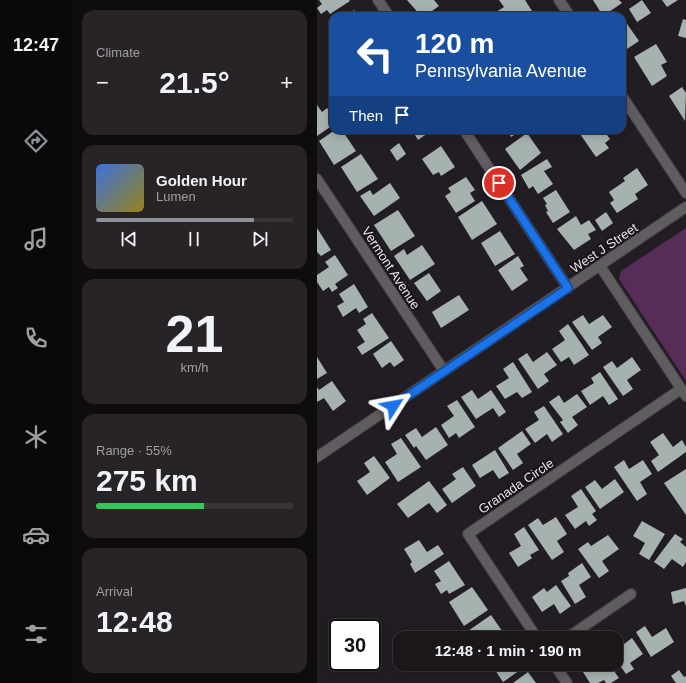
<!DOCTYPE html>
<meta charset="utf-8">
<style>
body{margin:0;font-family:Helvetica,sans-serif;background:#272327;color:#f1f3f6;height:100vh;display:flex;flex-direction:column;font-size:15px;white-space:nowrap}
*{box-sizing:border-box;margin:0}
p{font-size:13px;color:#9f9fa2}
.icon{flex:none;width:22px;height:22px;fill:none;stroke:currentColor;stroke-width:2;stroke-linecap:round;stroke-linejoin:round}
.map{position:relative;flex:1;overflow:hidden}
.sheet{display:flex;flex-direction:column;gap:10px;padding:10px;background:#0e0c0e;width:245px}
.sheet>*{flex:none}
.guide{position:absolute;left:12px;top:12px;width:297px;height:122px;border-radius:12px;box-shadow:0 2px 10px #0003,0 0 0 1px #383539;background:#1a4fa0;color:#fff;overflow:hidden}
.speed{position:absolute;left:12px;top:619px;display:flex;gap:8px;font-size:20px;font-weight:700;text-align:center}
.speed>*{display:grid;place-content:center;width:52px;height:52px;border-radius:50%;background:#1a161a;box-shadow:0 2px 10px #0003,0 0 0 1px #383539;line-height:1}
.speed .limit{border:2px solid #111;border-radius:6px;background:#fff;color:#111}
.pin{position:absolute;display:grid;place-items:center;width:34px;height:34px;color:#fff;margin:-17px;border:2px solid #fff;border-radius:50%;box-shadow:0 1px 4px #0007}
.me{position:absolute;width:44px;margin:-22px;rotate:56deg;stroke-linejoin:round;filter:drop-shadow(0 0 3px #0008)}
.turn{display:flex;align-items:center;gap:14px;height:84px;padding:0 20px;font-size:18px}
.turn .icon{width:52px;height:52px;stroke-width:2.5}
.turn b{display:block;font-size:28px;line-height:34px}
.then{display:flex;align-items:center;height:38px;padding:0 20px;background:#0003;gap:8px;font-size:15px}
.big{font-size:30px;font-weight:700;line-height:1.1}
.sheet .widget{flex:1;display:flex;flex-direction:column;justify-content:center;gap:6px;min-width:0;padding:0 14px;border-radius:12px;background:#272327}
.sheet .dial{align-items:center;gap:0}
.dial b{font-size:52px;line-height:1}
.song{display:flex;align-items:center;gap:12px}
.cover{width:48px;height:48px;border-radius:6px;background:linear-gradient(135deg,hsl(220 70% 55%),hsl(50 70% 35%))}
.played{height:4px;border-radius:2px;background:linear-gradient(90deg,#8c9099 80%,#383539 80%)}
.keys{display:flex;justify-content:space-around;direction:ltr}
.heat{display:flex;justify-content:space-between;align-items:center;font-size:22px;direction:ltr}
.charge{height:6px;border-radius:3px;background:linear-gradient(90deg,#34c759 55%,#383539 0)}
.trip{position:absolute;left:76px;top:631px;width:230px;height:40px;border-radius:12px;background:#1a161a;box-shadow:0 2px 10px #0003,0 0 0 1px #383539;font-weight:700;line-height:40px;text-align:center}
main{display:flex;flex:1;min-height:0}
.dock{display:flex;flex-direction:column;width:72px;justify-content:space-around;align-items:center;background:#0a090a;color:#9f9fa2}
.dock .icon{width:28px;height:28px}
.dock .selected{color:#8c9099}
.dock b{font-size:18px;color:#f1f3f6}
.map>svg:first-child{display:block}
.green{fill:#562d58}
.building{fill:#a6b2b0}
.lines{fill:none;stroke-linecap:round;stroke-linejoin:round}
.minor-casing{stroke:#3e393e;stroke-width:12}
.minor{stroke:#605d60;stroke-width:10}
.route-casing{stroke:#114b97;stroke-width:10}
.route{stroke:#1a73e8;stroke-width:7}
.labels{text-anchor:middle;dominant-baseline:central;stroke-width:4;stroke-linejoin:round;paint-order:stroke}
.street-label{font-size:13px;fill:#e7e3e7;stroke:#191419}
</style>
<main>
<nav class="dock">
<b>12:47</b>
<svg class="icon selected" aria-label="directions" viewBox="0 0 24 24"><path d="M12 3l9 9-9 9-9-9zM9 14v-3h6M13 9l2 2-2 2"/></svg>
<svg class="icon" aria-label="music" viewBox="0 0 24 24"><path d="M9 18V5l10-2v13"/><circle cx="6" cy="18" r="3"/><circle cx="16" cy="16" r="3"/></svg>
<svg class="icon" aria-label="phone" viewBox="0 0 24 24"><path d="M5 4h4l2 5-3 2q2 4 5 5l2-3 5 2v4C11 20 4 13 5 4z"/></svg>
<svg class="icon" aria-label="climate" viewBox="0 0 24 24"><path d="M12 3v18M4 7l16 10M4 17L20 7"/></svg>
<svg class="icon" aria-label="car" viewBox="0 0 24 24"><path d="M5 17H2v-5l4-1 3-4h7l3 4 3 1v5h-3M9 17h6M6 11h13"/><circle cx="7" cy="17" r="2"/><circle cx="17" cy="17" r="2"/></svg>
<svg class="icon" aria-label="filters" viewBox="0 0 24 24"><path d="M4 7h16M4 17h16"/><circle cx="9" cy="7" r="2"/><circle cx="15" cy="17" r="2"/></svg>
</nav>
<section class="sheet">
<div class="widget"><p>Climate</p>
<div class="heat"><a>−</a><b class="big">21.5°</b><a>+</a></div>
</div>
<div class="widget">
<div class="song"><i class="cover"></i><div><b>Golden Hour</b><p>Lumen</p></div></div>
<div class="played"></div>
<div class="keys"><svg class="icon" aria-label="previous" viewBox="0 0 24 24"><path d="M18 5L8 12l10 7zM5 5v14"/></svg><svg class="icon" aria-label="pause" viewBox="0 0 24 24"><path d="M8 5v14M16 5v14"/></svg><svg class="icon" aria-label="next" viewBox="0 0 24 24"><path d="M6 5l10 7-10 7zM19 5v14"/></svg></div>
</div>
<div class="widget dial"><b>21</b><p>km/h</p></div>
<div class="widget"><p>Range · 55%</p><b class="big">275 km</b><div class="charge"></div></div>
<div class="widget"><p>Arrival</p><b class="big">12:48</b></div>
</section>
<div class="map">
<svg width="369" height="683" viewBox="0 0 369 683">
<rect width="100%" height="100%" fill="#221d22"/>
<path class="green" d="M369 228V381L302 279 304 271Z"/>
<g class="building">
<path d="M2 0H32L33 1 13 14 10 10 4 14 0 8 5 4Z"/>
<path d="M90 0H117L122 6 108 16H104Z"/>
<path d="M182 0H208L215 11 208 16H182L179 12 187 7Z"/>
<path d="M276 0H302L305 3 286 16Z"/>
<path d="M325 0 334 13 320 22 312 9Z"/>
<path d="M345 0H361L350 7Z"/>
<path d="M37 10 41 16H28Z"/>
<path d="M366 19 369 20V38L361 36Z"/>
<path d="M308 21 322 41 307 51 305 47V23Z"/>
<path d="M339 44 350 62 344 65 350 76 335 86 317 57Z"/>
<path d="M365 87 369 93 368 121 352 96Z"/>
<path d="M0 105 5 112 10 108 16 116V125L0 136Z"/>
<path d="M18 130H25L39 151 17 165 2 141Z"/>
<path d="M95 130H114V131L101 140Z"/>
<path d="M190 130H205L194 137Z"/>
<path d="M269 130H291L293 133 290 135 293 139 288 143 292 148 279 157 263 134Z"/>
<path d="M210 133 224 153 203 170 188 149Z"/>
<path d="M82 143 89 154 80 161 73 150Z"/>
<path d="M124 146 138 167 124 176 122 172 116 175 105 159Z"/>
<path d="M44 154 61 179 40 192 24 167Z"/>
<path d="M230 159 235 167 227 171 236 184 221 194 216 186 212 189 204 175Z"/>
<path d="M320 168 331 185 318 194 321 199 300 213 293 203 297 200 292 192 308 181 306 178Z"/>
<path d="M149 177 158 190 153 193 158 201 139 213 128 196 134 192 131 188Z"/>
<path d="M73 183 83 198 57 216 43 196 53 190 56 195Z"/>
<path d="M239 190 253 212 236 223 229 212 231 211 228 205 230 204 226 198Z"/>
<path d="M165 201 180 224 155 240 141 217Z"/>
<path d="M81 210 98 236 74 251 57 225Z"/>
<path d="M289 212 296 223 285 231 278 220Z"/>
<path d="M259 216 264 225 272 220 279 230 271 234 274 239 257 250 240 229Z"/>
<path d="M0 228 14 250 4 256 0 252Z"/>
<path d="M183 231 198 254 178 266 164 243Z"/>
<path d="M105 245 118 264 93 280 77 256 87 249 90 255Z"/>
<path d="M18 255 31 275 18 284 21 288 15 292 12 287 6 291 0 282V275L12 267 8 262Z"/>
<path d="M201 256 207 266 203 268 211 280 195 291 181 270Z"/>
<path d="M112 273 124 291 110 301 97 283Z"/>
<path d="M37 284 51 307 42 313 39 308 26 317 20 306 27 302 22 294Z"/>
<path d="M142 295 152 310 124 328 115 312Z"/>
<path d="M55 313 72 338 45 355 40 347 48 342 40 330 49 324 46 319Z"/>
<path d="M266 315 272 324 286 315 295 327 281 337 285 343 275 350 255 322Z"/>
<path d="M251 324 272 355 257 365 252 357 244 362 235 349 248 340 242 331Z"/>
<path d="M74 341 87 360 77 367 73 362 65 368 56 354Z"/>
<path d="M230 352 240 365 227 374 232 381 221 389 201 359 210 353 216 362Z"/>
<path d="M0 357 10 373 0 379Z"/>
<path d="M315 357 324 370 310 380 316 389 306 396 286 367 295 361 300 368Z"/>
<path d="M196 362 215 392 205 398 200 392 188 399 179 386 192 378 186 369Z"/>
<path d="M283 372 301 399 292 405 286 396 273 405 264 391 277 383 274 378Z"/>
<path d="M15 381 29 401 16 411 7 398 0 402V387L2 390Z"/>
<path d="M155 390 161 399 174 390 189 412 182 417 176 408 159 419 144 397Z"/>
<path d="M260 394 270 407 255 417 261 425 251 433 243 422 246 420 232 402 242 395 247 403Z"/>
<path d="M140 400 158 427 142 438 139 433 132 438 124 425 137 416 130 406Z"/>
<path d="M227 406 246 434 235 442 230 434 218 443 208 429 222 420 217 412Z"/>
<path d="M119 427 131 445 109 460 99 446 97 448 88 435 99 428 105 437Z"/>
<path d="M205 431 214 444 200 454 206 463 196 470 181 448Z"/>
<path d="M346 433 356 447 365 440 369 447V452L341 472 334 461 342 455 333 442Z"/>
<path d="M84 438 104 467 81 482 68 462 80 454 74 444Z"/>
<path d="M178 450 192 473 182 479 176 470 163 478 155 465Z"/>
<path d="M57 456 73 478 50 495 40 481 53 472 47 463Z"/>
<path d="M307 460 312 469 326 460 335 474 323 482 330 494 320 501 297 467Z"/>
<path d="M146 467 159 486 135 503 125 489 139 479 135 474Z"/>
<path d="M369 469V515L347 483Z"/>
<path d="M298 479 307 492 283 509 268 487 278 480 285 489Z"/>
<path d="M112 481 130 505 120 513 112 503 91 518 80 504Z"/>
<path d="M264 489 279 511 275 514 280 520 272 526 269 521 258 529 248 515 261 507 254 496Z"/>
<path d="M239 517 250 534 240 541 247 552 235 560 211 525 221 518 226 525Z"/>
<path d="M325 521 348 534 332 560 322 554 328 543 316 536Z"/>
<path d="M207 527 222 550 213 555 215 558 201 567 192 553 204 546 197 534Z"/>
<path d="M358 534 366 539 363 542 369 547V562L366 567 355 559 347 569 337 562Z"/>
<path d="M291 535 302 549 285 561 292 571 282 578 261 549 271 542 274 546Z"/>
<path d="M102 540 110 552 121 545 127 554 98 573 93 564 95 562 87 549Z"/>
<path d="M132 561 148 585 132 594 130 590 124 594 118 584 124 581 117 571Z"/>
<path d="M265 563 274 577 262 585 269 597 258 604 244 581 252 576 251 573Z"/>
<path d="M239 585 254 606 243 614 237 604 225 612 215 597 227 588 230 592Z"/>
<path d="M155 587 171 610 147 626 132 602Z"/>
<path d="M369 588V606L367 601 356 604 354 592Z"/>
<path d="M174 615 190 638H156L151 631Z"/>
<path d="M328 626 335 637 349 628 357 642 334 657 319 632Z"/>
<path d="M315 638 326 654 313 663 317 669 309 674 299 660V641L303 647Z"/>
<path d="M174 664H207L209 666 186 682Z"/>
<path d="M279 664H292L302 678 294 683H289L287 680 281 683H273L266 672Z"/>
<path d="M362 670 367 677 369 676V683H359L354 676Z"/>
<path d="M211 672 219 683H196Z"/>
</g>
<g class="lines">
<defs>
<g id="minor">
<path d="M61 0 72 16"/>
<path d="M242 0 253 16"/>
<path d="M305 96 369 193"/>
<path d="M147 130 251 288"/>
<path d="M0 179 127 371"/>
<path d="M283 266 369 396"/>
<path d="M0 457 369 207"/>
<path d="M220 638 151 534 364 389"/>
<path d="M250 638 314 594"/>
<path d="M237 664 250 683"/>
</g>
</defs>
<use href="#minor" class="minor-casing"/>
<use href="#minor" class="minor"/>
</g>
<g class="lines">
<defs>
<path id="route" d="M76 406 251 288 182 183"/>
</defs>
<use href="#route" class="route-casing"/>
<use href="#route" class="route"/>
</g>
<g class="labels">
<g class="street-label">
<text transform="translate(287 248) rotate(-34)">West J Street</text>
<text transform="translate(74 268) rotate(57)">Vermont Avenue</text>
<text transform="translate(199 486) rotate(-34)">Granada Circle</text>
</g>
</g>
</svg>
<div class="speed"><div class="limit">30</div></div>
<div class="pin" style="left:182px;top:183px;background:#d93025"><svg class="icon" aria-label="arrive" viewBox="0 0 24 24"><path d="M6 21V4h12l-3 4 3 4H6"/></svg></div>
<svg class="me" style="left:76px;top:406px" viewBox="-20 -20 40 40"><path d="M0-17L14 15 0 8-14 15z" fill="#1a73e8" stroke="#fff" stroke-width="4"/></svg>
<div class="trip">12:48 · 1 min · 190 m</div>
<div class="guide">
<div class="turn"><svg class="icon" aria-label="left" viewBox="0 0 24 24"><path d="M17 20v-9H6M10 6l-5 5 5 5"/></svg><div><b>120 m</b>Pennsylvania Avenue</div></div>
<div class="then">Then<svg class="icon" aria-label="arrive" viewBox="0 0 24 24"><path d="M6 21V4h12l-3 4 3 4H6"/></svg></div>
</div>
</div>
</main>
